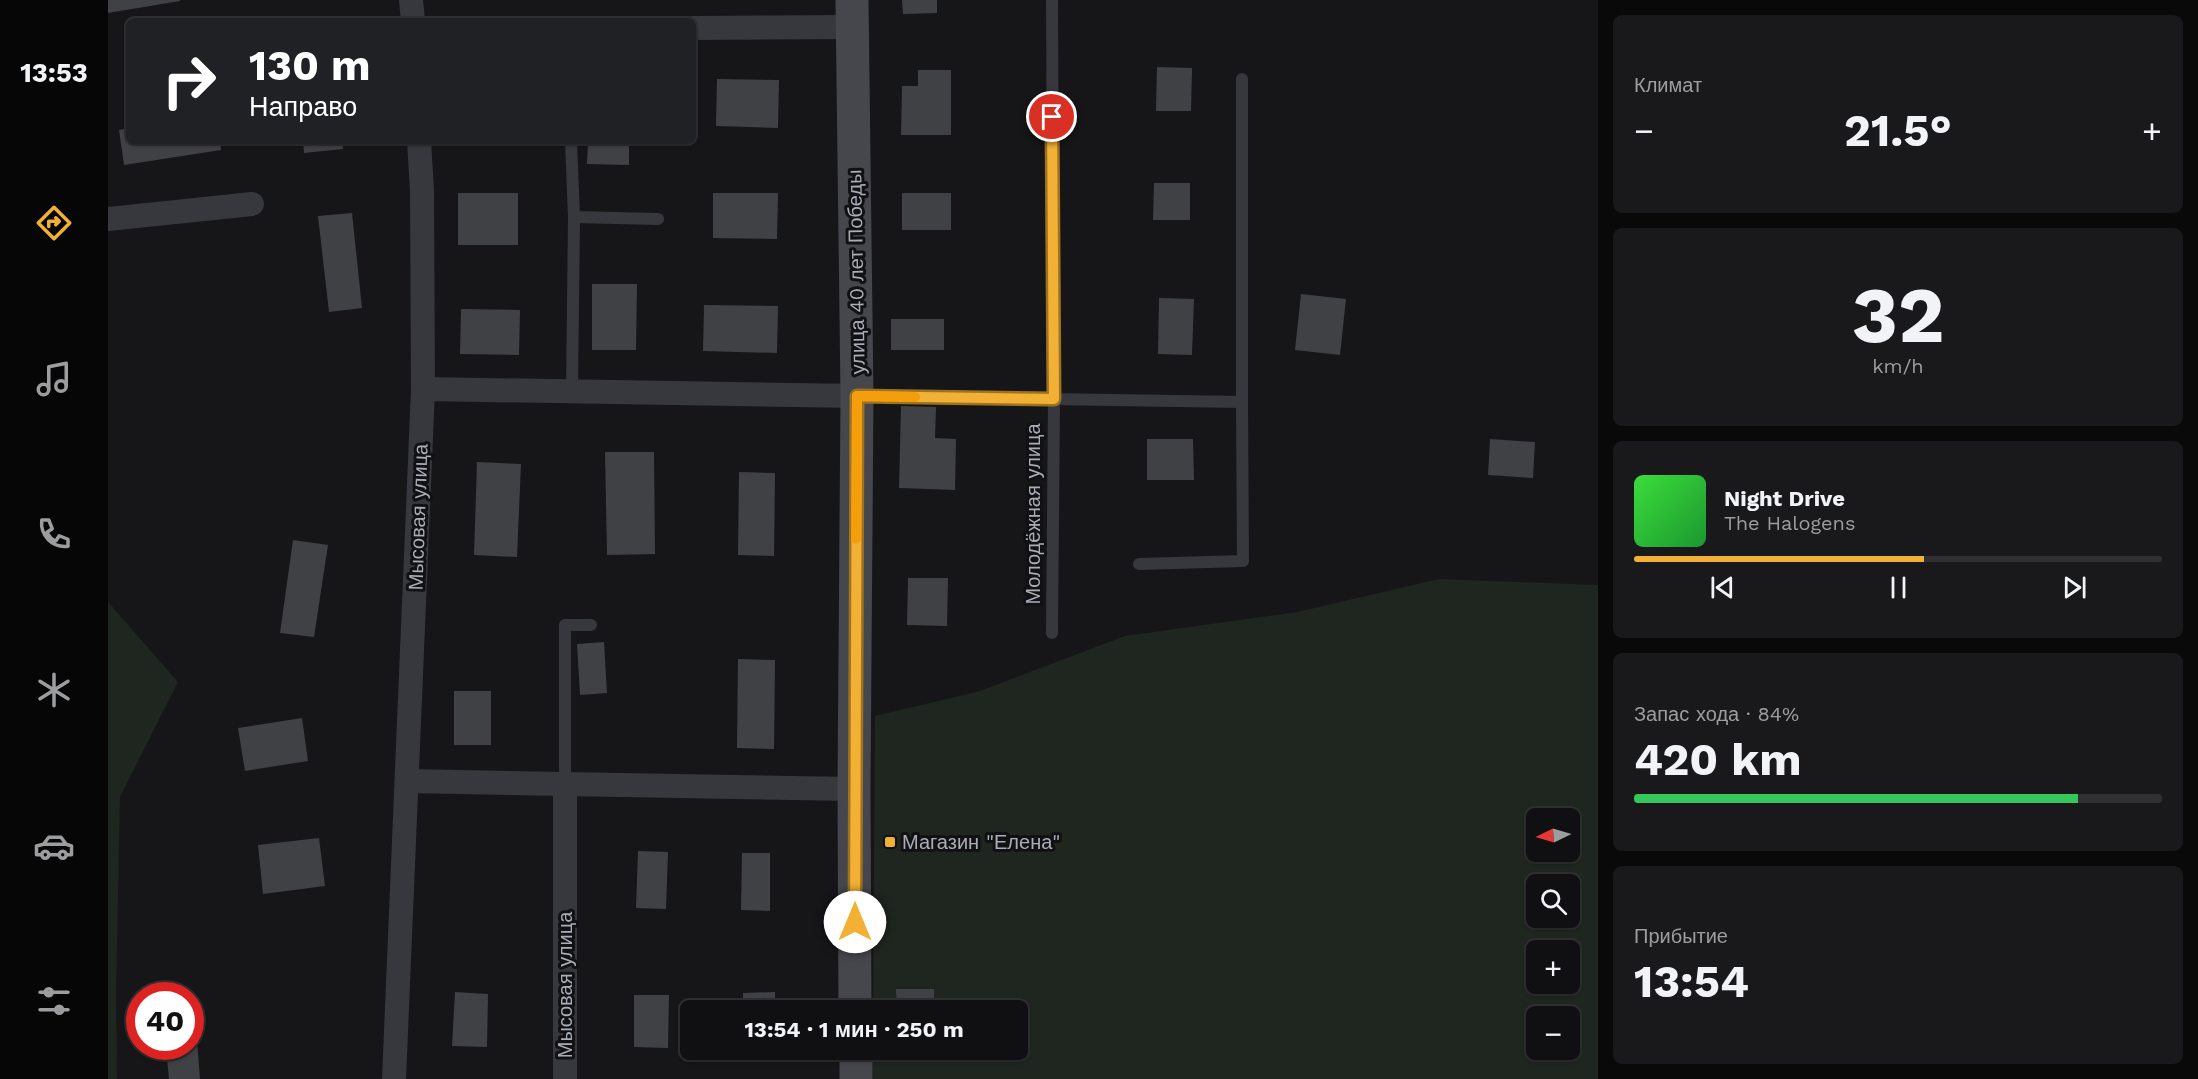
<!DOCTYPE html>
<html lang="ru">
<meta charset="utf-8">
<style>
body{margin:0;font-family:"Work Sans",sans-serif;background:#19191b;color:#f1f3f6;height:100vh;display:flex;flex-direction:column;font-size:22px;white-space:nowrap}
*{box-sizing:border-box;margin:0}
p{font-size:20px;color:#9c9d9f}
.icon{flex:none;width:33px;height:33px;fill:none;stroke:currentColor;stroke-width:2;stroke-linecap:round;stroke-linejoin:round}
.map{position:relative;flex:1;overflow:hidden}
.drawer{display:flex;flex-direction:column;gap:15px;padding:15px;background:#09090a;width:600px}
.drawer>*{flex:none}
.banner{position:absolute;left:18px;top:18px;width:570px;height:126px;border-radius:9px;box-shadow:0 2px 4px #0004,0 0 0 2px #303032;background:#202124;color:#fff;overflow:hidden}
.needle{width:39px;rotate:265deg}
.controls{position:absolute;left:1418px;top:808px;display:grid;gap:12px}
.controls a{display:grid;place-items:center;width:54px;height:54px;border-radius:9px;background:#101012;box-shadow:0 2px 4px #0004,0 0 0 2px #303032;font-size:30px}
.speed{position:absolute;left:18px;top:982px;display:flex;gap:12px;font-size:30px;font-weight:700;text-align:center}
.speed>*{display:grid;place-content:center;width:78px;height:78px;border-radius:50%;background:#101012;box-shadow:0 2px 4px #0004,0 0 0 2px #303032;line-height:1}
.speed .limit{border:9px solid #d22;background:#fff;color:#111}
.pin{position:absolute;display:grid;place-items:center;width:51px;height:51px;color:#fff;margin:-26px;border:3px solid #fff;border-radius:50%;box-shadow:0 2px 6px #0007}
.me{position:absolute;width:66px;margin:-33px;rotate:0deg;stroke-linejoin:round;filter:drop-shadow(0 0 4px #0008)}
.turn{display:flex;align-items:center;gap:21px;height:126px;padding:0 24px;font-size:27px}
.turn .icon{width:78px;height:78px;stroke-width:2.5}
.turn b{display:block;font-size:42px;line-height:51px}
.big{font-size:45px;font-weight:700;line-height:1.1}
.drawer .widget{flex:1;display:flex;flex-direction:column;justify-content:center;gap:9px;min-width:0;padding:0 21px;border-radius:9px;background:#19191b}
.drawer .dial{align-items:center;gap:0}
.dial b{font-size:78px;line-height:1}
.song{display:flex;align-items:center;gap:18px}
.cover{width:72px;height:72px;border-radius:9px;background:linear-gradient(135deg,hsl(120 70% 55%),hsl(130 70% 35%))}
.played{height:6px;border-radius:3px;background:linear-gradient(90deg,#f2b134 55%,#303032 55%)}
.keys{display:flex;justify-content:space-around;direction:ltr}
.heat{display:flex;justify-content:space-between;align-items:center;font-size:33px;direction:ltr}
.charge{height:9px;border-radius:4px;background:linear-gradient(90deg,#34c759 84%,#303032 0)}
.trip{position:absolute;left:572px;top:1000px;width:348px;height:60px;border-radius:9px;background:#101012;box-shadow:0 2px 4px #0004,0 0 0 2px #303032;font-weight:700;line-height:60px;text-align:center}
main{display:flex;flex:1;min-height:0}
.tab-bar{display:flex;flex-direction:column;width:108px;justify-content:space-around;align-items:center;background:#060607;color:#9c9d9f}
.tab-bar .icon{width:42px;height:42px}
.tab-bar .current{color:#f2b134}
.tab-bar b{font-size:27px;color:#f1f3f6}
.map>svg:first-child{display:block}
.green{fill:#1e261f;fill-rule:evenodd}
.building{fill:#404145}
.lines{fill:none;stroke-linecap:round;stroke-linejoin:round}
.lane{stroke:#37383d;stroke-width:12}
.street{stroke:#37383d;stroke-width:24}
.secondary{stroke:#45474d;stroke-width:33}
.route-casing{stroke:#9d7322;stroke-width:15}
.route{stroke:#f2b134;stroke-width:10}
.slow{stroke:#f59e0b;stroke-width:10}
.poi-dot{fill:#f2b134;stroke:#111113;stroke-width:2}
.labels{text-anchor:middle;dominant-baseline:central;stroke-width:6;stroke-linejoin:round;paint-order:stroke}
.street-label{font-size:20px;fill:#a8adb8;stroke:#111113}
.poi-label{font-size:20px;fill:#a8adb8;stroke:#111113;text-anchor:start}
</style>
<main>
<nav class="tab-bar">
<b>13:53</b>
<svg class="icon current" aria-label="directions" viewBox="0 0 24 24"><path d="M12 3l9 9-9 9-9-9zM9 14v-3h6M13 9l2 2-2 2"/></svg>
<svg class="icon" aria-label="music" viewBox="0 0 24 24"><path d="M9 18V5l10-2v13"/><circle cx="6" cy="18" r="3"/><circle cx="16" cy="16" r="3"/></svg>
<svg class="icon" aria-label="phone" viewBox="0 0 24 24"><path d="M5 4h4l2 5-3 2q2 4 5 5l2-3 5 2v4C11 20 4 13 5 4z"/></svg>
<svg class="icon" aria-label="climate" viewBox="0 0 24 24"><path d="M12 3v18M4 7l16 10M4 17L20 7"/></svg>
<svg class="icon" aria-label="car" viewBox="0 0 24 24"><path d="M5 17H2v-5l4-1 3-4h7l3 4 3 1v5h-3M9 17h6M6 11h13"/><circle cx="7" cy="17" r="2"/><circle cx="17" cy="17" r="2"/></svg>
<svg class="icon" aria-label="filters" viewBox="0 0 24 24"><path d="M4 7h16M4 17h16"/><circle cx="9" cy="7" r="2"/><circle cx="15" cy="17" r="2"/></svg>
</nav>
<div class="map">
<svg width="1490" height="1079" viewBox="0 0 1490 1079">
<rect width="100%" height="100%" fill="#161618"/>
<g class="green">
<path d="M1331 579 1490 585V1079H765V1050H909V1011H765L767 716 872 691 1017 636 1189 612ZM1428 819H1461V852H1428ZM1428 885H1461V918H1428ZM1428 951H1461V984H1428ZM1428 1017H1461V1050H1428Z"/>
<path d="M0 602 70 682 12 797 8 992 9 1079H0Z"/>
</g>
<g class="building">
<path d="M0 0H72V1L0 13Z"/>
<path d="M794 0H829V13L795 14Z"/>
<path d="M1049 67 1084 68 1083 111H1048Z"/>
<path d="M810 70H843V135H793L794 86H810Z"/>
<path d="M609 79 671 80 670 128 608 126Z"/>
<path d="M21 128V141H112L113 150 16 165 11 130Z"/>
<path d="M195 141H234L235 149 196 153Z"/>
<path d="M480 141H521V165L479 164Z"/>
<path d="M1046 183H1082V220H1045Z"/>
<rect x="350" y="193" width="60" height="52"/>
<path d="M605 193H670L669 239 605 238Z"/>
<rect x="794" y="193" width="49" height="37"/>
<path d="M244 213 254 308 221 312 210 216Z"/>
<path d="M484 284H529L528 350H484Z"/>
<path d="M1193 294 1238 299 1232 355 1187 350Z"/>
<path d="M1051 298 1086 299 1084 355 1050 354Z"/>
<path d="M596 305 670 306 669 353 595 351Z"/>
<path d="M353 309 412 310 411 355 352 354Z"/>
<rect x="783" y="319" width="53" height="31"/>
<path d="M793 406 828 407 827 438 848 439 847 490 791 488Z"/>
<path d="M1039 439H1085L1086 480H1039Z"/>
<path d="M1382 439 1427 442 1425 478 1380 475Z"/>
<path d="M497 452H546L547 554 499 555Z"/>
<path d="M369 462 413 464 409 557 366 555Z"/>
<path d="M631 472 667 473 666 556 630 555Z"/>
<path d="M185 540 220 545 206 637 172 633Z"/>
<path d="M800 578H840L839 626 799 625Z"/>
<path d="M496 642 499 693 472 695 469 644Z"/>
<path d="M630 659 667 660 666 749 629 748Z"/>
<rect x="346" y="691" width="37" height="54"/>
<path d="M194 718 200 761 137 771 130 728Z"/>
<path d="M211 838 217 886 155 894 150 845Z"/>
<path d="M530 851 560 852 558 909 528 908Z"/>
<path d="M634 853H662V911L633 910Z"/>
<path d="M788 989H826V1011H789Z"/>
<path d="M347 992 380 994 379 1047 344 1046Z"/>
<path d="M667 992V1011H635V993Z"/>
<path d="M526 995H561L560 1048 526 1047Z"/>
<path d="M82 1027H88L92 1079H61L58 1047H82Z"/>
</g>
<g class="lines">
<g class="lane">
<path d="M944 0 946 399 944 633"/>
<path d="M463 141 466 217 464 391"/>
<path d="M466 217 550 219"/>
<path d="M750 396 1134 402V79"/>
<path d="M1031 564 1135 561 1134 402"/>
<path d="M457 784V625H483"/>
</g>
<g class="street">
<path d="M303 0 305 21"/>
<path d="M585 28 745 27"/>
<path d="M311 141 314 190 315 389"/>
<path d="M0 219 144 204"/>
<path d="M299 781 457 784"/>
<path d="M286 1079 315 389 749 396"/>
<path d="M457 1079V784L746 789"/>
</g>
<g class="secondary">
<path d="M744 0 749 396 746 789 747 1011"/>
<path d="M748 1050V1079"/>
</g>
</g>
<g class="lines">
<defs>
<path id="route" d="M747 922 749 396 946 399 944 117"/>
</defs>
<use href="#route" class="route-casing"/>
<use href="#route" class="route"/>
<path class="slow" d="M748 539 749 396 807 397"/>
</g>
<rect class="poi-dot" x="776" y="836" width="12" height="12" rx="3"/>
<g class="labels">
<g class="street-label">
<text transform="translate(748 272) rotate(-91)">улица 40 лет Победы</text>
<text transform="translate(925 514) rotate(-90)">Молодёжная улица</text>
<text transform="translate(310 517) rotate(-88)">Мысовая улица</text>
<text transform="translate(457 985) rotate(-90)">Мысовая улица</text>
</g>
<g class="poi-label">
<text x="794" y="842">Магазин "Елена"</text>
</g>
</g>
</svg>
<div class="controls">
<a><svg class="needle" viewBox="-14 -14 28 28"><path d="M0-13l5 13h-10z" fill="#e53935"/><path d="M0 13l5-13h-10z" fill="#9c9d9f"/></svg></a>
<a><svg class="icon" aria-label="search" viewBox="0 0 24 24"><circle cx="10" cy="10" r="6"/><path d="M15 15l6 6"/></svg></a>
<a>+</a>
<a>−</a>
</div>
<div class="speed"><div class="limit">40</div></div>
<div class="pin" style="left:944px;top:117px;background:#d93025"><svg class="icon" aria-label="arrive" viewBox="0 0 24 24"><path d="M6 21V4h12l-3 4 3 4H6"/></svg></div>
<svg class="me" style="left:747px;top:922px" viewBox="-20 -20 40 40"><circle r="19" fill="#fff"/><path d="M0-13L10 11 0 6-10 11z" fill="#f2b134"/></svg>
<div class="trip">13:54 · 1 мин · 250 m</div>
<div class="banner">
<div class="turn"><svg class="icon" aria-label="right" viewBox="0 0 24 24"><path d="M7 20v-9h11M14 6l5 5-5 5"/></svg><div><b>130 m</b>Направо</div></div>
</div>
</div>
<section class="drawer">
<div class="widget"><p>Климат</p>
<div class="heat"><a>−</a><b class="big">21.5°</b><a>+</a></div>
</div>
<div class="widget dial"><b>32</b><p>km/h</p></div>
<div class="widget">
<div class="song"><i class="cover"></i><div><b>Night Drive</b><p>The Halogens</p></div></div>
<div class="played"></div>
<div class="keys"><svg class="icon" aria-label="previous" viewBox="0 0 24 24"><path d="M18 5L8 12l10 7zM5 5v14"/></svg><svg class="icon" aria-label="pause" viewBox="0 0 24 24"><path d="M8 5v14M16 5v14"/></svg><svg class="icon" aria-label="next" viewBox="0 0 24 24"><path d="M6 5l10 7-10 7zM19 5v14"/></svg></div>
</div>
<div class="widget"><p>Запас хода · 84%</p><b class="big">420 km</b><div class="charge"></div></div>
<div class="widget"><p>Прибытие</p><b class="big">13:54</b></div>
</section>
</main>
